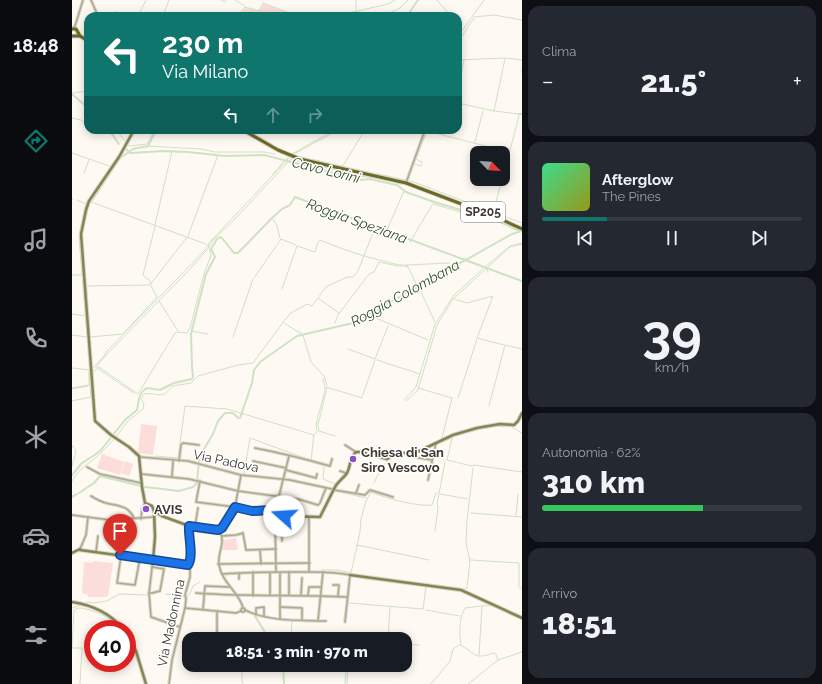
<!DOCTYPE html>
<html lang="it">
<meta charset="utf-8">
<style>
body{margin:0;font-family:Raleway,sans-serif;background:#242831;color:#f1f3f6;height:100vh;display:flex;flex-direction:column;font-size:15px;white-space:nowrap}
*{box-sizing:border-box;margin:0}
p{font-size:13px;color:#9ea1a6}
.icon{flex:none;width:22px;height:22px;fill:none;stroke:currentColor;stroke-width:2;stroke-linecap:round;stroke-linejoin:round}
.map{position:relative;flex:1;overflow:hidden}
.side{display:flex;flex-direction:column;gap:6px;padding:6px;background:#0d0f14;width:300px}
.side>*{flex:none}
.guide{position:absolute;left:12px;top:12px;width:378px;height:122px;border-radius:12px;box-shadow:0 2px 10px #0003;background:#0f766e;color:#fff;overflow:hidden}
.needle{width:26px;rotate:115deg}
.controls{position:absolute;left:398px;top:146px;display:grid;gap:8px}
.controls a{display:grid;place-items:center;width:40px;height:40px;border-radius:8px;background:#171b24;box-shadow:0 2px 10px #0003;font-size:20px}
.speed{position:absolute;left:12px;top:620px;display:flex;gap:8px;font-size:20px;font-weight:700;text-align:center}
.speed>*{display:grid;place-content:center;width:52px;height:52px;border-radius:50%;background:#171b24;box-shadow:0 2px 10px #0003;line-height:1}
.speed .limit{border:6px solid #d22;background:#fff;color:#111}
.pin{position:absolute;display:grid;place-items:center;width:34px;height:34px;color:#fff;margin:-41px -17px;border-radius:50% 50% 50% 0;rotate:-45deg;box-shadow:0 0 4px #0007}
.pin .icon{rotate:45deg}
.me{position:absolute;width:44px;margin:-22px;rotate:289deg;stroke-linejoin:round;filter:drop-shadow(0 0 3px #0008)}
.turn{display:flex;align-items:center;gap:14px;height:84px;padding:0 12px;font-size:18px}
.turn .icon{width:52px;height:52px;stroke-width:2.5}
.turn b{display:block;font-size:28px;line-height:34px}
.lanes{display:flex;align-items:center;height:38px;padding:0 12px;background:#0003;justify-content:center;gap:20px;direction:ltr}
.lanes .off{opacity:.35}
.big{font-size:30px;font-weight:800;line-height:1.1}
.side .tile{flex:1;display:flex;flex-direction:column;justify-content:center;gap:6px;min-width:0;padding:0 14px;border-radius:12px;background:#242831}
.side .dial{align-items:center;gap:0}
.dial b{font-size:52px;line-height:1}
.song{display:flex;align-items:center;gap:12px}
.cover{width:48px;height:48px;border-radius:6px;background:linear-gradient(135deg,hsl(150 70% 55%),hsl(60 70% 35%))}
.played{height:4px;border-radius:2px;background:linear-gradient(90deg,#0f766e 25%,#363941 25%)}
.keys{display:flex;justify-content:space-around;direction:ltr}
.heat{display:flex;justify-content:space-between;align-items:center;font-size:22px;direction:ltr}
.charge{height:6px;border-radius:3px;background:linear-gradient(90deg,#34c759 62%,#363941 0)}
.trip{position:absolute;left:110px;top:632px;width:230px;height:40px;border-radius:12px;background:#171b24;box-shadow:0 2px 10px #0003;font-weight:800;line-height:40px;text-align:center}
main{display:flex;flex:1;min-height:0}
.tabs{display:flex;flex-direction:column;width:72px;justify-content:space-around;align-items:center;background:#090b0e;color:#9ea1a6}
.tabs .icon{width:28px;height:28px}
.tabs .current{color:#0f766e}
.tabs b{font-size:18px;color:#f1f3f6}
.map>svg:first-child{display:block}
.green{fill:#fcddd9}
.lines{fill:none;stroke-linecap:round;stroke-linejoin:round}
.stream{stroke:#cee2c4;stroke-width:1}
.canal{stroke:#cee2c4;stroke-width:2}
.street-casing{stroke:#dbd6cf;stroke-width:3.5}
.secondary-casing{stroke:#dbd6cf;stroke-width:4.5}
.primary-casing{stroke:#dbd6cf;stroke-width:5}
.street{stroke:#acac8a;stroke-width:1.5}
.secondary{stroke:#868652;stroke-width:2.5}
.primary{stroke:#6c6a26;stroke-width:3}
.route-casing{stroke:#114b97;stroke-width:10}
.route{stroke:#1a73e8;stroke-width:7}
.poi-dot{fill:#8b50c7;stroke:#fff;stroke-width:1.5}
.labels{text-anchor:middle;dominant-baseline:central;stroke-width:3;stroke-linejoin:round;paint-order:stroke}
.shield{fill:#fff;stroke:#76746f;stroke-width:1}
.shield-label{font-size:12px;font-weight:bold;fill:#3c3831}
.poi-label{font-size:13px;font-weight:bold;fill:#3c3831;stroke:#fff;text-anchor:start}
.street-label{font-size:13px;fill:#3c3831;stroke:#fff}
.water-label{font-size:14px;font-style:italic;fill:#314c20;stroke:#fff}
</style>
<main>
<nav class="tabs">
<b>18:48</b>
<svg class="icon current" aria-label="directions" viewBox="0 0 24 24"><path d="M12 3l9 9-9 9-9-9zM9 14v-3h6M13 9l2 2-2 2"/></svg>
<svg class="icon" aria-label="music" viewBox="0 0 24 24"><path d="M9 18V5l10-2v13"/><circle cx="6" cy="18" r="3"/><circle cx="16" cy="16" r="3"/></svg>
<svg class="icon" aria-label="phone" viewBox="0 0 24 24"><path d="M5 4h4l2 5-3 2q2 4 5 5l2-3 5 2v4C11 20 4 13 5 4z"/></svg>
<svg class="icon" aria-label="climate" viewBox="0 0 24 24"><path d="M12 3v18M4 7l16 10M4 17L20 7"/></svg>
<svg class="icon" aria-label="car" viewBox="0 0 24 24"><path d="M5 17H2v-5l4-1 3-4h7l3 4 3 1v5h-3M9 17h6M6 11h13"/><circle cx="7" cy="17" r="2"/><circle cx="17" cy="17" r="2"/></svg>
<svg class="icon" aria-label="filters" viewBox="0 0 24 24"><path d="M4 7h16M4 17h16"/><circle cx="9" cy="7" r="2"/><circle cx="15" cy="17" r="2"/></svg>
</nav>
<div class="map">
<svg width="450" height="684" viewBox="0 0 450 684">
<rect width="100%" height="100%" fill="#fef9f2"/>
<g class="green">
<path d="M191 4H193L224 16H166L174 8 187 12Z"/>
<path d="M69 424 85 426 81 455 66 453Z"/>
<path d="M30 454 52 462 48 475 25 468Z"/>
<path d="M53 461 61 464 57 476 49 473Z"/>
<path d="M164 538 166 550H150L152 540Z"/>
<path d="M21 561 41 563 36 596 33 597H16V595L10 593 12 562 21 563Z"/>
</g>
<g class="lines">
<g class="stream">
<path d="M149 0 153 2 154 0"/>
<path d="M163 0 173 6"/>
<path d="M284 0V10"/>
<path d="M365 0 379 16"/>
<path d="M66 16 74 0"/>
<path d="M91 16 97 0"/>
<path d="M165 16 173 7 187 11 191 3 225 16"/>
<path d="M264 16 316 4 323 0"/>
<path d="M312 16 328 8 336 0"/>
<path d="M402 17 422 15 450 20"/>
<path d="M386 29 389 33 386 38"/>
<path d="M390 31 412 0"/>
<path d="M386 42 402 18"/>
<path d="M386 60 433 58 450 60"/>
<path d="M450 69V73"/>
<path d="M386 92 392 60"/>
<path d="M0 93 16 91"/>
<path d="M386 103 422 111 447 114"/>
<path d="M422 111 433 59"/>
<path d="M0 118 9 120 16 125"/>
<path d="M44 130 54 142"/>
<path d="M168 130 216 156"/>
<path d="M175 130 200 144"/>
<path d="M342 130 351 133 348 141"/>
<path d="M403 142 411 111"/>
<path d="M55 144 58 146 75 144 83 130"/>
<path d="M76 146 129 149 143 152H192L203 154"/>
<path d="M0 153 40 167"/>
<path d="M220 154 262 130"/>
<path d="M222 154 266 130"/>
<path d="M224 156 270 166"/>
<path d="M270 167 293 130"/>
<path d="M272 167 334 180 345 150"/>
<path d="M12 173 17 160"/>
<path d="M201 174 217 156"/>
<path d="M267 176V175"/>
<path d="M431 177 447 116"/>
<path d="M336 180 342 164 349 166 350 162 344 159 355 131 437 152"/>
<path d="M323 182 328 184"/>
<path d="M337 182 339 181 450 223"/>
<path d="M0 199H1"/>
<path d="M5 200 14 204"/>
<path d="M19 201 20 202"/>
<path d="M22 203 131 243 134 244 135 247"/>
<path d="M361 204 419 221 420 217"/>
<path d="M13 206 7 238 15 335"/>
<path d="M421 214 430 179"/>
<path d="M201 219 205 226 208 238"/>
<path d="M83 225 100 151"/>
<path d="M449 226H450"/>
<path d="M315 230 332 191"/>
<path d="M116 236 146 155"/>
<path d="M338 242 360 205"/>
<path d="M136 248 142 239 161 221 219 159 287 176 304 178"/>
<path d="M390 259H395"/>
<path d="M335 265 377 263"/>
<path d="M412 268 438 246 450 243"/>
<path d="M415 268 416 272"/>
<path d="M0 275H9"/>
<path d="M182 278 209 239 224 245"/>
<path d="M79 284 77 280 71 275 83 226"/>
<path d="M14 286 78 285 115 237"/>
<path d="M347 288 363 322"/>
<path d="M210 289 225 246 243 252 246 242 248 240C267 248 287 255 307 260 317 262 325 266 335 265L346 287"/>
<path d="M247 299 267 313"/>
<path d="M382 299 395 303 421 296 405 338 432 345"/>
<path d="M87 301 106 331"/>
<path d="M0 314 13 316"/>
<path d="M299 316 356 340"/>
<path d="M213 320 219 313 235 304 240 306 254 287 275 277H281L286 271 302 230 313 233 314 232"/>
<path d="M212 323 228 333"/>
<path d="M263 323 266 315 297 274 302 272 307 262 326 266H334L336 268"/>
<path d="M364 323 382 295 411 269"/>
<path d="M120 331 136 334"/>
<path d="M228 333 229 332"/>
<path d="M0 335 15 337"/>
<path d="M231 335 239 362 252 376 255 385"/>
<path d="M18 337 51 334 85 297 79 286"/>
<path d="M161 337 181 279"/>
<path d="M276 349 303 359 316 326"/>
<path d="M305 360 348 374"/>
<path d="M24 367 35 354 119 268 135 250"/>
<path d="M0 368 18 370"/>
<path d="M21 368 32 356 34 352 135 248"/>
<path d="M25 368 62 393"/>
<path d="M17 372V371"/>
<path d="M21 372 27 367 66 394 103 333 105 332 115 333 118 328 132 274 139 255 136 244 218 157"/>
<path d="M254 387 290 398"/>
<path d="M0 388 17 385V373"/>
<path d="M346 388 380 398 370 438"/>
<path d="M0 389 16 386"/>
<path d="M290 397 303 360"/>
<path d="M386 398 405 339"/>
<path d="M332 400 344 387 363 324"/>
<path d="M0 401 19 397 17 373"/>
<path d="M334 401 346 390 365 325 381 299 438 247 450 244"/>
<path d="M417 406 433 345 450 349"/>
<path d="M249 413 255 387"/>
<path d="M249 414 246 424 247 431 263 436"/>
<path d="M422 426 440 427 450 433"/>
<path d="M241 436 245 432 244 424 253 391V387L251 379"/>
<path d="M44 437 55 422 71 409 72 403 69 399 72 394C79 392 89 397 94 393 97 391 98 388 101 386L119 383 126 376 166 365 181 363 212 321"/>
<path d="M380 438 375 460 400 466 402 465 450 472"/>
<path d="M371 442 388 434 413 428"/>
<path d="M0 446 2 447"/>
<path d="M84 456 106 458 113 406 155 409 242 435 239 460 246 462"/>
<path d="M0 466 4 452 3 449"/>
<path d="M252 466 251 479 263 484"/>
<path d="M172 474 178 438 238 460"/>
<path d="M0 481C9 466 17 464 28 454 33 449 37 444 42 439"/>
<path d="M302 483 306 475 315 461"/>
<path d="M268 492 294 498"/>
<path d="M368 494 396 499"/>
<path d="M399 513 450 517"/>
<path d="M444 516 446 494"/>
<path d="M363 531 366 507 365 504 373 462"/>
<path d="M285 545 357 560"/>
<path d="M398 560 447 563V588"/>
<path d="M250 570H266L279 573 288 532 289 519 294 501 299 492C313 498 345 507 360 505L364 493H365"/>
<path d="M355 584 393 589 395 588 398 560 394 544 395 521 401 468"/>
<path d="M449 588H450"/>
<path d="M94 594 112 597"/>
<path d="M115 597 118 593 121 586 128 582"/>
<path d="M14 603 15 602 22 603 35 601 47 594 75 595"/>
<path d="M276 603 351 609 354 587"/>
<path d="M0 608 9 605 13 606"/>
<path d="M354 610 388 616"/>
<path d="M438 614 450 619"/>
<path d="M210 637H260"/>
<path d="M219 637 220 621 236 622"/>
<path d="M55 638 64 657 72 684"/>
<path d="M316 639 318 607"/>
<path d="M333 644 347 645"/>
<path d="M388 645C404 652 400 661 421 653L424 654 426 660"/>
<path d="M389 645C387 634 387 618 393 608L419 605"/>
<path d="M407 656 410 606"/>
<path d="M170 665V682"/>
<path d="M8 684 10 648H0L2 610C7 607 9 608 14 609 28 612 38 618 48 629"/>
<path d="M171 684V683"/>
<path d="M273 684 274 670"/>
<path d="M275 684 276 667 314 670 315 665"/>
<path d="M359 684 378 661 381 649 387 645"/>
<path d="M396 684 426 660 450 652"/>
</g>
<g class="canal">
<path d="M335 16 346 0"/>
<path d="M0 94 16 108"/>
<path d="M447 114H450"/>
<path d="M37 130 47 144"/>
<path d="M54 149 58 153 92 151 116 152 153 156 192 155 289 180 298 179 320 184 325 185 334 192 362 202 426 221 448 231"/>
<path d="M19 202 48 158 61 149 76 146 84 130"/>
<path d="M0 475 10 463 24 454 29 450 53 420 65 410C67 401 66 393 75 388L88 390 102 383 120 379 121 377 120 366 119 334 134 274 143 257 139 249 145 239 148 237 150 238 162 253H166L201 217 210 209 218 205 223 197 450 281"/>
<path d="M7 493 22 483 28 476 73 487 107 491 121 487 125 483 127 461 129 454 141 434 146 421 153 413H161L166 418H168L180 383 182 370 188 362 225 336 281 323 440 234 450 231"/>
<path d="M0 497 5 494"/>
<path d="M183 616 194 634 209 635 210 639"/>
<path d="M211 665 212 684"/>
</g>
<defs>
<g id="street">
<path d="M19 0 26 16"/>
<path d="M42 16 44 13 50 16"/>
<path d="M1 28 3 26 11 0"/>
<path d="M334 183 353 130"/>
<path d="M273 445 284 452"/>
<path d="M183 448C209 453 233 459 258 466L260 459"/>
<path d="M339 454 341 457 360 460"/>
<path d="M68 457 116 461 169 475 218 480 260 489"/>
<path d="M107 461 109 445 111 443 127 445"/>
<path d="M181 461 214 468"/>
<path d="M15 467 28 474 69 483"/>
<path d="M214 470 244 478 245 474"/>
<path d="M268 471 274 473"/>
<path d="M69 474 117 479 166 491 226 499 246 505 248 503 254 488"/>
<path d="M100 477 101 461"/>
<path d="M356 480 364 443"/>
<path d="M128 481 124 502 163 507 169 475"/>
<path d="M262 490 293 495 298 490 321 497"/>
<path d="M284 493 287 485"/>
<path d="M19 496C24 499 29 502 34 503 46 506 56 505 62 518"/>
<path d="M202 512 207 496 217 456"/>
<path d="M204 513 203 517 204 572"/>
<path d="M0 515 38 520 82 517"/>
<path d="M237 518V572"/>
<path d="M69 519 70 509 73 503"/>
<path d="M204 519 209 516"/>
<path d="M117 526 119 546 118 564"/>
<path d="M123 526 126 508"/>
<path d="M148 532C154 542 145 554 147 565 150 583 168 593 171 608"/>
<path d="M150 536 164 535 171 533 174 550 204 549"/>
<path d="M210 541V531"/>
<path d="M8 549 14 535 16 517"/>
<path d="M188 550 189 564"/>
<path d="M24 552 26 536"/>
<path d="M49 556 45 583 63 585 68 558"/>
<rect x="117" y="564" width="1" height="2"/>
<path d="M146 564 238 563"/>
<path d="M181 572V596"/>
<path d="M167 573V579"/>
<path d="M198 573V595"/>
<path d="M150 574C175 572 200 572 225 572 243 572 260 571 278 575L273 622"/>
<path d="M261 585H267L266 596"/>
<path d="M77 593H80L88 591 92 569 80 567"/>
<path d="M124 593C174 597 225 594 275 597"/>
<path d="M217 595V572"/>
<path d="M229 595 230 578"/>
<path d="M236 595 237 587H249"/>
<path d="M208 607 230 608V620"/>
<circle cx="171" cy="610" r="2"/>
<path d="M113 608 164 613 169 611"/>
<path d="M131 609 133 586 157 587"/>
<path d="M173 610C197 622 228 620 254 621"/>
<path d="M184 615V608L192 607V616"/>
<path d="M208 619V573"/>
<path d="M246 621 251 572"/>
<path d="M108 627 79 617 77 593 81 560 116 565"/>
<path d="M145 639V611"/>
<path d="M97 684 100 660 113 608 114 599 113 595 118 577V566"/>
</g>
<g id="secondary">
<path d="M62 130 47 157 17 201 14 210 9 234 23 421 39 435 57 447 67 456 70 487 73 503 80 506 82 511 90 516 117 526 146 530"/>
<path d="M262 489C265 482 271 479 275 473 279 466 277 458 284 452H289L315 459 326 453H343L381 435 405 428 428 424 442 425 446 421 450 413"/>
<path d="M148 529 163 507 180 511 199 510 209 516 248 517 261 491"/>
<path d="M148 529 149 530 148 532 146 530Z"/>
<path d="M8 550 81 560 83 537 82 511"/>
<path d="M0 553 8 549"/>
<path d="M278 575 389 590 450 618"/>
<path d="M0 602C20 605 38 613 51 629"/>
<path d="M55 633 64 651 74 684"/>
</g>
<g id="primary">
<path d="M0 29H4L8 36"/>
<path d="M0 36H8L16 41"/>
<path d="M171 130 206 150 228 159 334 183 424 217 450 229"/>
</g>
</defs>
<use href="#street" class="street-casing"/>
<use href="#secondary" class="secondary-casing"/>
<use href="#primary" class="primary-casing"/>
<use href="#street" class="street"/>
<use href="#secondary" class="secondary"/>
<use href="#primary" class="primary"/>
</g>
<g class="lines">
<defs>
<path id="route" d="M48 555 116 565C122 556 116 536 117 526L146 530 150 528 163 507 180 511 199 510 212 516"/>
</defs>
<use href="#route" class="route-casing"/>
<use href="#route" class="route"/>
</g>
<g class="poi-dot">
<circle cx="281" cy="459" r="4"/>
<circle cx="74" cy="509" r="4"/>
</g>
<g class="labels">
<rect class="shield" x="389" y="202" width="44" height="20" rx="3"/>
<g class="shield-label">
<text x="411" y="212">SP205</text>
</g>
<g class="poi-label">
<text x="289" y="452">Chiesa di San<tspan x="289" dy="15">Siro Vescovo</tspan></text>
<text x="82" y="509">AVIS</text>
</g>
<g class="street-label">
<text transform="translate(154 461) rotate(12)">Via Padova</text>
<text transform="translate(99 623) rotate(-78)">Via Madonnina</text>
</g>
<g class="water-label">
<text transform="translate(254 170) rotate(14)">Cavo Lorini</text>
<text transform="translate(285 221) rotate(20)">Roggia Speziana</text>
<text transform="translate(333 293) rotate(-29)">Roggia Colombana</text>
</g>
</g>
</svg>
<div class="controls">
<a><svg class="needle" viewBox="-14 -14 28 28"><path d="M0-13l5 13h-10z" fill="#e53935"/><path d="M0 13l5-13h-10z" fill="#9ea1a6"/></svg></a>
</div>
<div class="speed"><div class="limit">40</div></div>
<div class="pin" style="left:48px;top:555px;background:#d93025"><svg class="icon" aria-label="arrive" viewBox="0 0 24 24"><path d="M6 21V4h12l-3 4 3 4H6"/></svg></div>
<svg class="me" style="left:212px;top:516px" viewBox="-20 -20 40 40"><circle r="19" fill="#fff"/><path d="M0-13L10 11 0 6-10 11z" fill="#1a73e8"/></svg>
<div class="trip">18:51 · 3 min · 970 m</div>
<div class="guide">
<div class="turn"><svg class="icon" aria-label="left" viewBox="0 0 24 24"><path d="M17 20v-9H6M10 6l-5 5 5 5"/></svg><div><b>230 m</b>Via Milano</div></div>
<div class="lanes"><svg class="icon" aria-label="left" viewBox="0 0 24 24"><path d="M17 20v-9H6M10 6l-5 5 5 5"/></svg><svg class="icon off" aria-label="ahead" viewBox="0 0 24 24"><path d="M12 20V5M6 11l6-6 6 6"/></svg><svg class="icon off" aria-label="right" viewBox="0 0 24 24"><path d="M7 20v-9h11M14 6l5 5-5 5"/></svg></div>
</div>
</div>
<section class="side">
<div class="tile"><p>Clima</p>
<div class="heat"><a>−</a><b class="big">21.5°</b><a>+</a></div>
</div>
<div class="tile">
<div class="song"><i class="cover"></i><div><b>Afterglow</b><p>The Pines</p></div></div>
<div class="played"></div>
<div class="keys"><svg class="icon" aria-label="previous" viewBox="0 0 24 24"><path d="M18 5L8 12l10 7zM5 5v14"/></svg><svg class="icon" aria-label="pause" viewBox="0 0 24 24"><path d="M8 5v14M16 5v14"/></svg><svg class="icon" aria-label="next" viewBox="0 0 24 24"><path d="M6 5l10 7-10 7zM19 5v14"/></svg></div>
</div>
<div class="tile dial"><b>39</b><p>km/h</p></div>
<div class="tile"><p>Autonomia · 62%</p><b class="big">310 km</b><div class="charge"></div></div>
<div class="tile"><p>Arrivo</p><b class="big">18:51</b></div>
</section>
</main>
